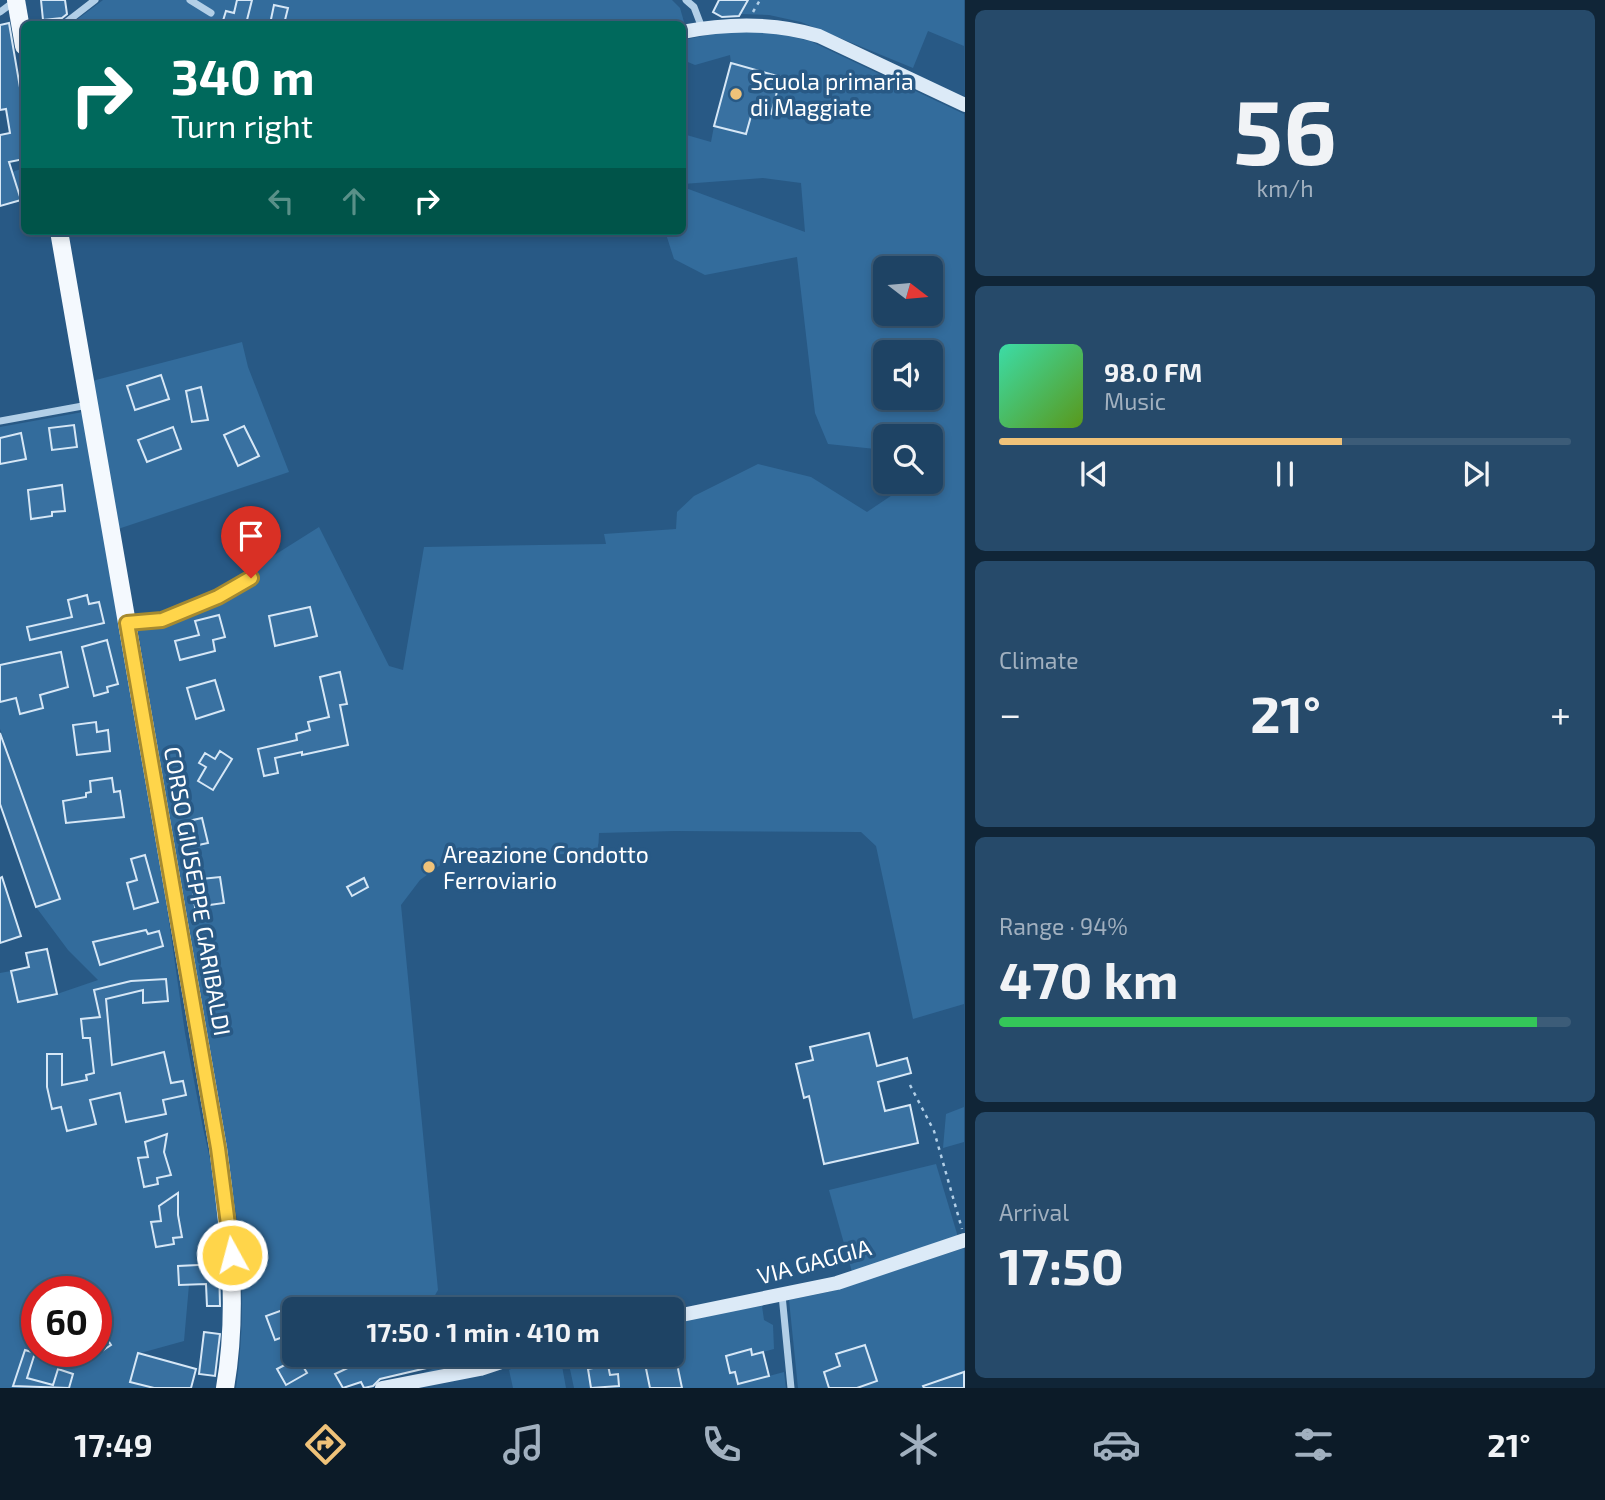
<!DOCTYPE html>
<meta charset="utf-8">
<style>
body{margin:0;font-family:"Exo 2",sans-serif;background:#264a6a;color:#f1f3f6;height:100vh;display:flex;flex-direction:column;font-size:26px;white-space:nowrap}
*{box-sizing:border-box;margin:0}
p{font-size:23px;color:#a1b0bf}
.icon{flex:none;width:38px;height:38px;fill:none;stroke:currentColor;stroke-width:2;stroke-linecap:round;stroke-linejoin:round}
.map{position:relative;flex:1;overflow:hidden}
.details{display:flex;flex-direction:column;gap:10px;padding:10px;background:#102537;width:640px}
.details>*{flex:none}
.top-card{position:absolute;left:21px;top:21px;width:665px;height:214px;border-radius:10px;box-shadow:0 4px 10px #0003,0 0 0 2px #3c5c78;background:#00695c;color:#fff;overflow:hidden}
.needle{width:46px;rotate:106deg}
.buttons{position:absolute;left:873px;top:256px;display:grid;gap:14px}
.buttons a{display:grid;place-items:center;width:70px;height:70px;border-radius:10px;background:#1e4364;box-shadow:0 4px 10px #0003,0 0 0 2px #3c5c78;font-size:35px}
.speed{position:absolute;left:21px;top:1276px;display:flex;gap:14px;font-size:35px;font-weight:700;text-align:center}
.speed>*{display:grid;place-content:center;width:91px;height:91px;border-radius:50%;background:#1e4364;box-shadow:0 4px 10px #0003,0 0 0 2px #3c5c78;line-height:1}
.speed .limit{border:10px solid #d22;background:#fff;color:#111}
.pin{position:absolute;display:grid;place-items:center;width:60px;height:60px;color:#fff;margin:-72px -30px;border-radius:50% 50% 50% 0;rotate:-45deg;box-shadow:0 0 7px #0007}
.pin .icon{rotate:45deg}
.me{position:absolute;width:77px;margin:-38px;rotate:353deg;stroke-linejoin:round;filter:drop-shadow(0 0 5px #0008)}
.turn{display:flex;align-items:center;gap:24px;height:147px;padding:0 35px;font-size:32px}
.turn .icon{width:91px;height:91px;stroke-width:2.5}
.turn b{display:block;font-size:49px;line-height:60px}
.lanes{display:flex;align-items:center;height:66px;padding:0 35px;background:#0003;justify-content:center;gap:35px;direction:ltr}
.lanes .off{opacity:.35}
.big{font-size:52px;font-weight:700;line-height:1.1}
.details .card{flex:1;display:flex;flex-direction:column;justify-content:center;gap:10px;min-width:0;padding:0 24px;border-radius:10px;background:#264a6a}
.details .dial{align-items:center;gap:0}
.dial b{font-size:91px;line-height:1}
.song{display:flex;align-items:center;gap:21px}
.cover{width:84px;height:84px;border-radius:10px;background:linear-gradient(135deg,hsl(160 70% 55%),hsl(90 70% 35%))}
.played{height:7px;border-radius:4px;background:linear-gradient(90deg,#efc279 60%,#3c5c78 60%)}
.keys{display:flex;justify-content:space-around;direction:ltr}
.heat{display:flex;justify-content:space-between;align-items:center;font-size:38px;direction:ltr}
.charge{height:10px;border-radius:5px;background:linear-gradient(90deg,#34c759 94%,#3c5c78 0)}
.trip{position:absolute;left:282px;top:1297px;width:402px;height:70px;border-radius:10px;background:#1e4364;box-shadow:0 4px 10px #0003,0 0 0 2px #3c5c78;font-weight:700;line-height:70px;text-align:center}
.dock{display:flex;height:112px;justify-content:space-around;align-items:center;background:#0c1b28;color:#a1b0bf}
.dock .icon{width:49px;height:49px}
.dock .selected{color:#efc279}
.dock b{font-size:32px;color:#f1f3f6}
main{display:flex;flex:1;min-height:0}
.map>svg:first-child{display:block}
.green{fill:#336c9c;fill-rule:evenodd}
.building{fill:#3971a1;stroke:#d6e7f6;stroke-width:2}
.lines{fill:none;stroke-linecap:round;stroke-linejoin:round}
.path{stroke:#b2cfe7;stroke-width:2.5;stroke-dasharray:3.5 5;stroke-linecap:butt}
.street{stroke:#b2cfe7;stroke-width:7}
.secondary{stroke:#dceaf7;stroke-width:14}
.primary{stroke:#f4f9fe;stroke-width:18}
.route-casing{stroke:#a68a30;stroke-width:18}
.route{stroke:#ffd54a;stroke-width:12}
.poi-dot{fill:#efc279;stroke:#285985;stroke-width:2.5}
.labels{text-anchor:middle;dominant-baseline:central;stroke-width:7;stroke-linejoin:round;paint-order:stroke}
.poi-label{font-size:23px;fill:#fff;stroke:#285985;text-anchor:start}
.street-label{font-size:23px;fill:#fff;stroke:#285985}
</style>
<main>
<div class="map">
<svg width="965" height="1388" viewBox="0 0 965 1388">
<rect width="100%" height="100%" fill="#285985"/>
<g class="green">
<path d="M103 0H672L680 8 684 22 678 24H71Z"/>
<path d="M748 0H964V46L928 31 913 68 801 22 769 15 740 14Z"/>
<path d="M759 29 810 41 964 114V1004L913 1019 876 846 861 832 674 831 599 833 598 853 450 858 420 880 401 905 438 1290 427 1309H294V1354L377 1355 335 1374 343 1388H236C244 1331 244 1276 237 1219L137 626C146 625 155 626 164 624 195 618 233 597 258 579L254 568 319 527 389 666 403 670 424 547 606 544 604 534 676 529 677 512 694 496 758 464 811 477 867 512 913 481H931V436H886L885 450 828 444 815 413 797 257 705 275 674 259 665 231H682L683 187 805 232 801 183 763 178 683 184V134L711 142 714 126 753 109 781 77 731 63 730 55 695 65 683 60V40L718 33ZM886 268H931V313H886ZM886 352H931V397H886Z"/>
<path d="M24 168V198L21 200 12 172Z"/>
<path d="M242 342 248 367 289 472 118 529 92 381Z"/>
<path d="M83 412 153 811 185 1033 203 1128 218 1195 223 1264 178 1266 179 1285H189L184 1341 137 1354 130 1382 154 1388H0V973L11 971 18 1002 57 994 98 980 68 950 36 907 60 898 0 729V427ZM37 1292H96V1351H37Z"/>
<path d="M964 1107V1142L943 1148 946 1114Z"/>
<path d="M936 1164 958 1237 852 1272 829 1190Z"/>
<path d="M964 1248V1388H798L789 1300 833 1291Z"/>
<path d="M762 1306 764 1320 773 1325 774 1349 763 1352 769 1376 784 1372 786 1388H574L567 1355 672 1354V1321Z"/>
<path d="M542 1354 560 1355 566 1388H513L509 1370Z"/>
<path d="M446 1355H506V1357L413 1377 448 1363Z"/>
</g>
<g class="building">
<path d="M41 0H65L67 14 62 18 43 20Z"/>
<path d="M237 0H252L246 24H222L226 11 234 13Z"/>
<path d="M719 0H748L739 16 722 17 713 12Z"/>
<path d="M274 5 288 8 284 24H270Z"/>
<path d="M9 23 24 111V159L9 162 21 200 0 206V135L10 133 6 109 0 110V25Z"/>
<path d="M731 63 781 77 771 114 753 109 746 134 714 126Z"/>
<path d="M161 375 169 399 135 410 127 386Z"/>
<path d="M201 387 208 420 192 422 186 391Z"/>
<path d="M74 425 77 447 52 450 49 428Z"/>
<path d="M244 426 259 456 238 466 224 435Z"/>
<path d="M173 427 181 449 147 462 138 440Z"/>
<path d="M21 433 26 459 0 464V438Z"/>
<path d="M62 485 65 511 52 512V516L31 519 28 490Z"/>
<path d="M87 595 89 604 99 602 104 623 30 640 27 627 72 617 68 600Z"/>
<path d="M310 607 317 636 275 646 269 616Z"/>
<path d="M219 615 225 637 213 640 215 651 180 660 175 641 199 635 195 621Z"/>
<path d="M107 640 118 684 107 687 108 692 94 696 82 647Z"/>
<path d="M61 652 68 687 40 695 43 708 20 714 16 698 0 702V665Z"/>
<path d="M340 672 347 704 340 705 348 745 302 755V752L275 758 278 773 264 776 258 749 297 740 296 734 310 730 308 722 329 717 320 677Z"/>
<path d="M215 680 224 710 196 719 187 688Z"/>
<path d="M96 722 97 732 108 730 110 751 77 755 73 725Z"/>
<path d="M0 733 60 899 36 907 0 804Z"/>
<path d="M220 751 232 759 213 790 198 781 206 767 199 763 205 753 215 759Z"/>
<path d="M112 778 114 792 120 791 124 817 66 823 63 801 86 797V793L91 792 90 781Z"/>
<path d="M202 818 208 843 184 848 179 823Z"/>
<path d="M145 855 158 902 134 909 127 883 137 880 131 859Z"/>
<path d="M2 877 21 936 0 943V878Z"/>
<path d="M220 877 224 903 195 907 192 880Z"/>
<path d="M364 878 368 887 352 896 347 887Z"/>
<path d="M146 930 148 934 159 931 163 946 100 965 93 942Z"/>
<path d="M47 949 57 994 18 1002 11 971 29 967 26 953Z"/>
<path d="M166 979 168 1001 143 1003V990L106 999 112 1065 164 1052 171 1083 183 1081 186 1095 163 1100 166 1114 126 1122 120 1093 90 1100 96 1124 67 1131 61 1107 52 1109 47 1087V1054H62V1085L87 1080 86 1075 94 1073 90 1038H83L81 1019 100 1017 94 990 131 981Z"/>
<path d="M869 1033 877 1066 907 1058 911 1073 878 1082 885 1111 910 1105 918 1143 824 1164 809 1096 804 1098 796 1064 813 1060 810 1047Z"/>
<path d="M167 1134 164 1152 171 1175 157 1178 158 1184 144 1187 138 1158 148 1157 145 1142Z"/>
<path d="M178 1193V1215L182 1237 173 1238 174 1244 156 1247 151 1222 161 1221 159 1206Z"/>
<path d="M219 1264 220 1306H207L206 1284 179 1285 178 1266Z"/>
<path d="M294 1306V1333L275 1340 266 1316Z"/>
<path d="M96 1322 111 1345 96 1355Z"/>
<path d="M204 1332 220 1334 215 1376 199 1374Z"/>
<path d="M865 1345 877 1381 857 1388H829L824 1372 840 1366 836 1354Z"/>
<path d="M751 1349 752 1355 763 1352 769 1376 738 1384 735 1372 730 1373 726 1356Z"/>
<path d="M25 1350 35 1353 27 1378 53 1385 58 1369 73 1374 69 1388 13 1386Z"/>
<path d="M138 1353 196 1369 191 1388H154L130 1382Z"/>
<path d="M377 1354H446L448 1363 380 1379 373 1386 364 1388 361 1382 343 1388 335 1374Z"/>
<path d="M643 1354H675L682 1388H650Z"/>
<path d="M298 1358 307 1373 286 1385 277 1369Z"/>
<path d="M608 1365 610 1375 618 1374 619 1386 591 1388 588 1369Z"/>
<path d="M964 1372V1388H924L923 1386Z"/>
</g>
<g class="lines">
<g class="path">
<path d="M753 12 760 0"/>
<path d="M910 1085 934 1131 962 1229"/>
</g>
<g class="street">
<path d="M190 0 211 13"/>
<path d="M686 0 694 7 702 28"/>
<path d="M0 12 15 1"/>
<path d="M64 24 95 0"/>
<path d="M0 421 88 405"/>
<path d="M127 623 162 619 218 597 251 578"/>
<path d="M782 1295 791 1388"/>
</g>
<g class="secondary">
<path d="M682 32C729 23 774 22 819 36L965 105"/>
<path d="M672 1317 837 1283 965 1240"/>
<path d="M382 1388 480 1369 525 1354"/>
</g>
<g class="primary">
<path d="M16 0 24 46"/>
<path d="M59 231 218 1148C229 1229 239 1307 225 1388"/>
</g>
</g>
<g class="lines">
<defs>
<path id="route" d="M232 1255 218 1148 127 623 162 620 218 597 251 578"/>
</defs>
<use href="#route" class="route-casing"/>
<use href="#route" class="route"/>
</g>
<g class="poi-dot">
<circle cx="736" cy="94" r="7"/>
<circle cx="429" cy="867" r="7"/>
</g>
<g class="labels">
<g class="poi-label">
<text x="750" y="81">Scuola primaria<tspan x="750" dy="26">di Maggiate</tspan></text>
<text x="443" y="854">Areazione Condotto<tspan x="443" dy="26">Ferroviario</tspan></text>
</g>
<g class="street-label">
<text transform="translate(198 891) rotate(80)">CORSO GIUSEPPE GARIBALDI</text>
<text transform="translate(814 1261) rotate(-15)">VIA GAGGIA</text>
</g>
</g>
</svg>
<div class="buttons">
<a><svg class="needle" viewBox="-14 -14 28 28"><path d="M0-13l5 13h-10z" fill="#e53935"/><path d="M0 13l5-13h-10z" fill="#a1b0bf"/></svg></a>
<a><svg class="icon" aria-label="sound" viewBox="0 0 24 24"><path d="M4 9h4l5-4v14l-5-4H4zM17 9q2 3 0 6"/></svg></a>
<a><svg class="icon" aria-label="search" viewBox="0 0 24 24"><circle cx="10" cy="10" r="6"/><path d="M15 15l6 6"/></svg></a>
</div>
<div class="speed"><div class="limit">60</div></div>
<div class="pin" style="left:251px;top:578px;background:#d93025"><svg class="icon" aria-label="arrive" viewBox="0 0 24 24"><path d="M6 21V4h12l-3 4 3 4H6"/></svg></div>
<svg class="me" style="left:232px;top:1255px" viewBox="-20 -20 40 40"><circle r="17" fill="#ffd54a" stroke="#fff" stroke-width="3"/><path d="M0-11L8 9 0 5-8 9z" fill="#fff"/></svg>
<div class="trip">17:50 · 1 min · 410 m</div>
<div class="top-card">
<div class="turn"><svg class="icon" aria-label="right" viewBox="0 0 24 24"><path d="M7 20v-9h11M14 6l5 5-5 5"/></svg><div><b>340 m</b>Turn right</div></div>
<div class="lanes"><svg class="icon off" aria-label="left" viewBox="0 0 24 24"><path d="M17 20v-9H6M10 6l-5 5 5 5"/></svg><svg class="icon off" aria-label="ahead" viewBox="0 0 24 24"><path d="M12 20V5M6 11l6-6 6 6"/></svg><svg class="icon" aria-label="right" viewBox="0 0 24 24"><path d="M7 20v-9h11M14 6l5 5-5 5"/></svg></div>
</div>
</div>
<section class="details">
<div class="card dial"><b>56</b><p>km/h</p></div>
<div class="card">
<div class="song"><i class="cover"></i><div><b>98.0 FM</b><p>Music</p></div></div>
<div class="played"></div>
<div class="keys"><svg class="icon" aria-label="previous" viewBox="0 0 24 24"><path d="M18 5L8 12l10 7zM5 5v14"/></svg><svg class="icon" aria-label="pause" viewBox="0 0 24 24"><path d="M8 5v14M16 5v14"/></svg><svg class="icon" aria-label="next" viewBox="0 0 24 24"><path d="M6 5l10 7-10 7zM19 5v14"/></svg></div>
</div>
<div class="card"><p>Climate</p>
<div class="heat"><a>−</a><b class="big">21°</b><a>+</a></div>
</div>
<div class="card"><p>Range · 94%</p><b class="big">470 km</b><div class="charge"></div></div>
<div class="card"><p>Arrival</p><b class="big">17:50</b></div>
</section>
</main>
<nav class="dock">
<b>17:49</b>
<svg class="icon selected" aria-label="directions" viewBox="0 0 24 24"><path d="M12 3l9 9-9 9-9-9zM9 14v-3h6M13 9l2 2-2 2"/></svg>
<svg class="icon" aria-label="music" viewBox="0 0 24 24"><path d="M9 18V5l10-2v13"/><circle cx="6" cy="18" r="3"/><circle cx="16" cy="16" r="3"/></svg>
<svg class="icon" aria-label="phone" viewBox="0 0 24 24"><path d="M5 4h4l2 5-3 2q2 4 5 5l2-3 5 2v4C11 20 4 13 5 4z"/></svg>
<svg class="icon" aria-label="climate" viewBox="0 0 24 24"><path d="M12 3v18M4 7l16 10M4 17L20 7"/></svg>
<svg class="icon" aria-label="car" viewBox="0 0 24 24"><path d="M5 17H2v-5l4-1 3-4h7l3 4 3 1v5h-3M9 17h6M6 11h13"/><circle cx="7" cy="17" r="2"/><circle cx="17" cy="17" r="2"/></svg>
<svg class="icon" aria-label="filters" viewBox="0 0 24 24"><path d="M4 7h16M4 17h16"/><circle cx="9" cy="7" r="2"/><circle cx="15" cy="17" r="2"/></svg>
<b>21°</b>
</nav>
